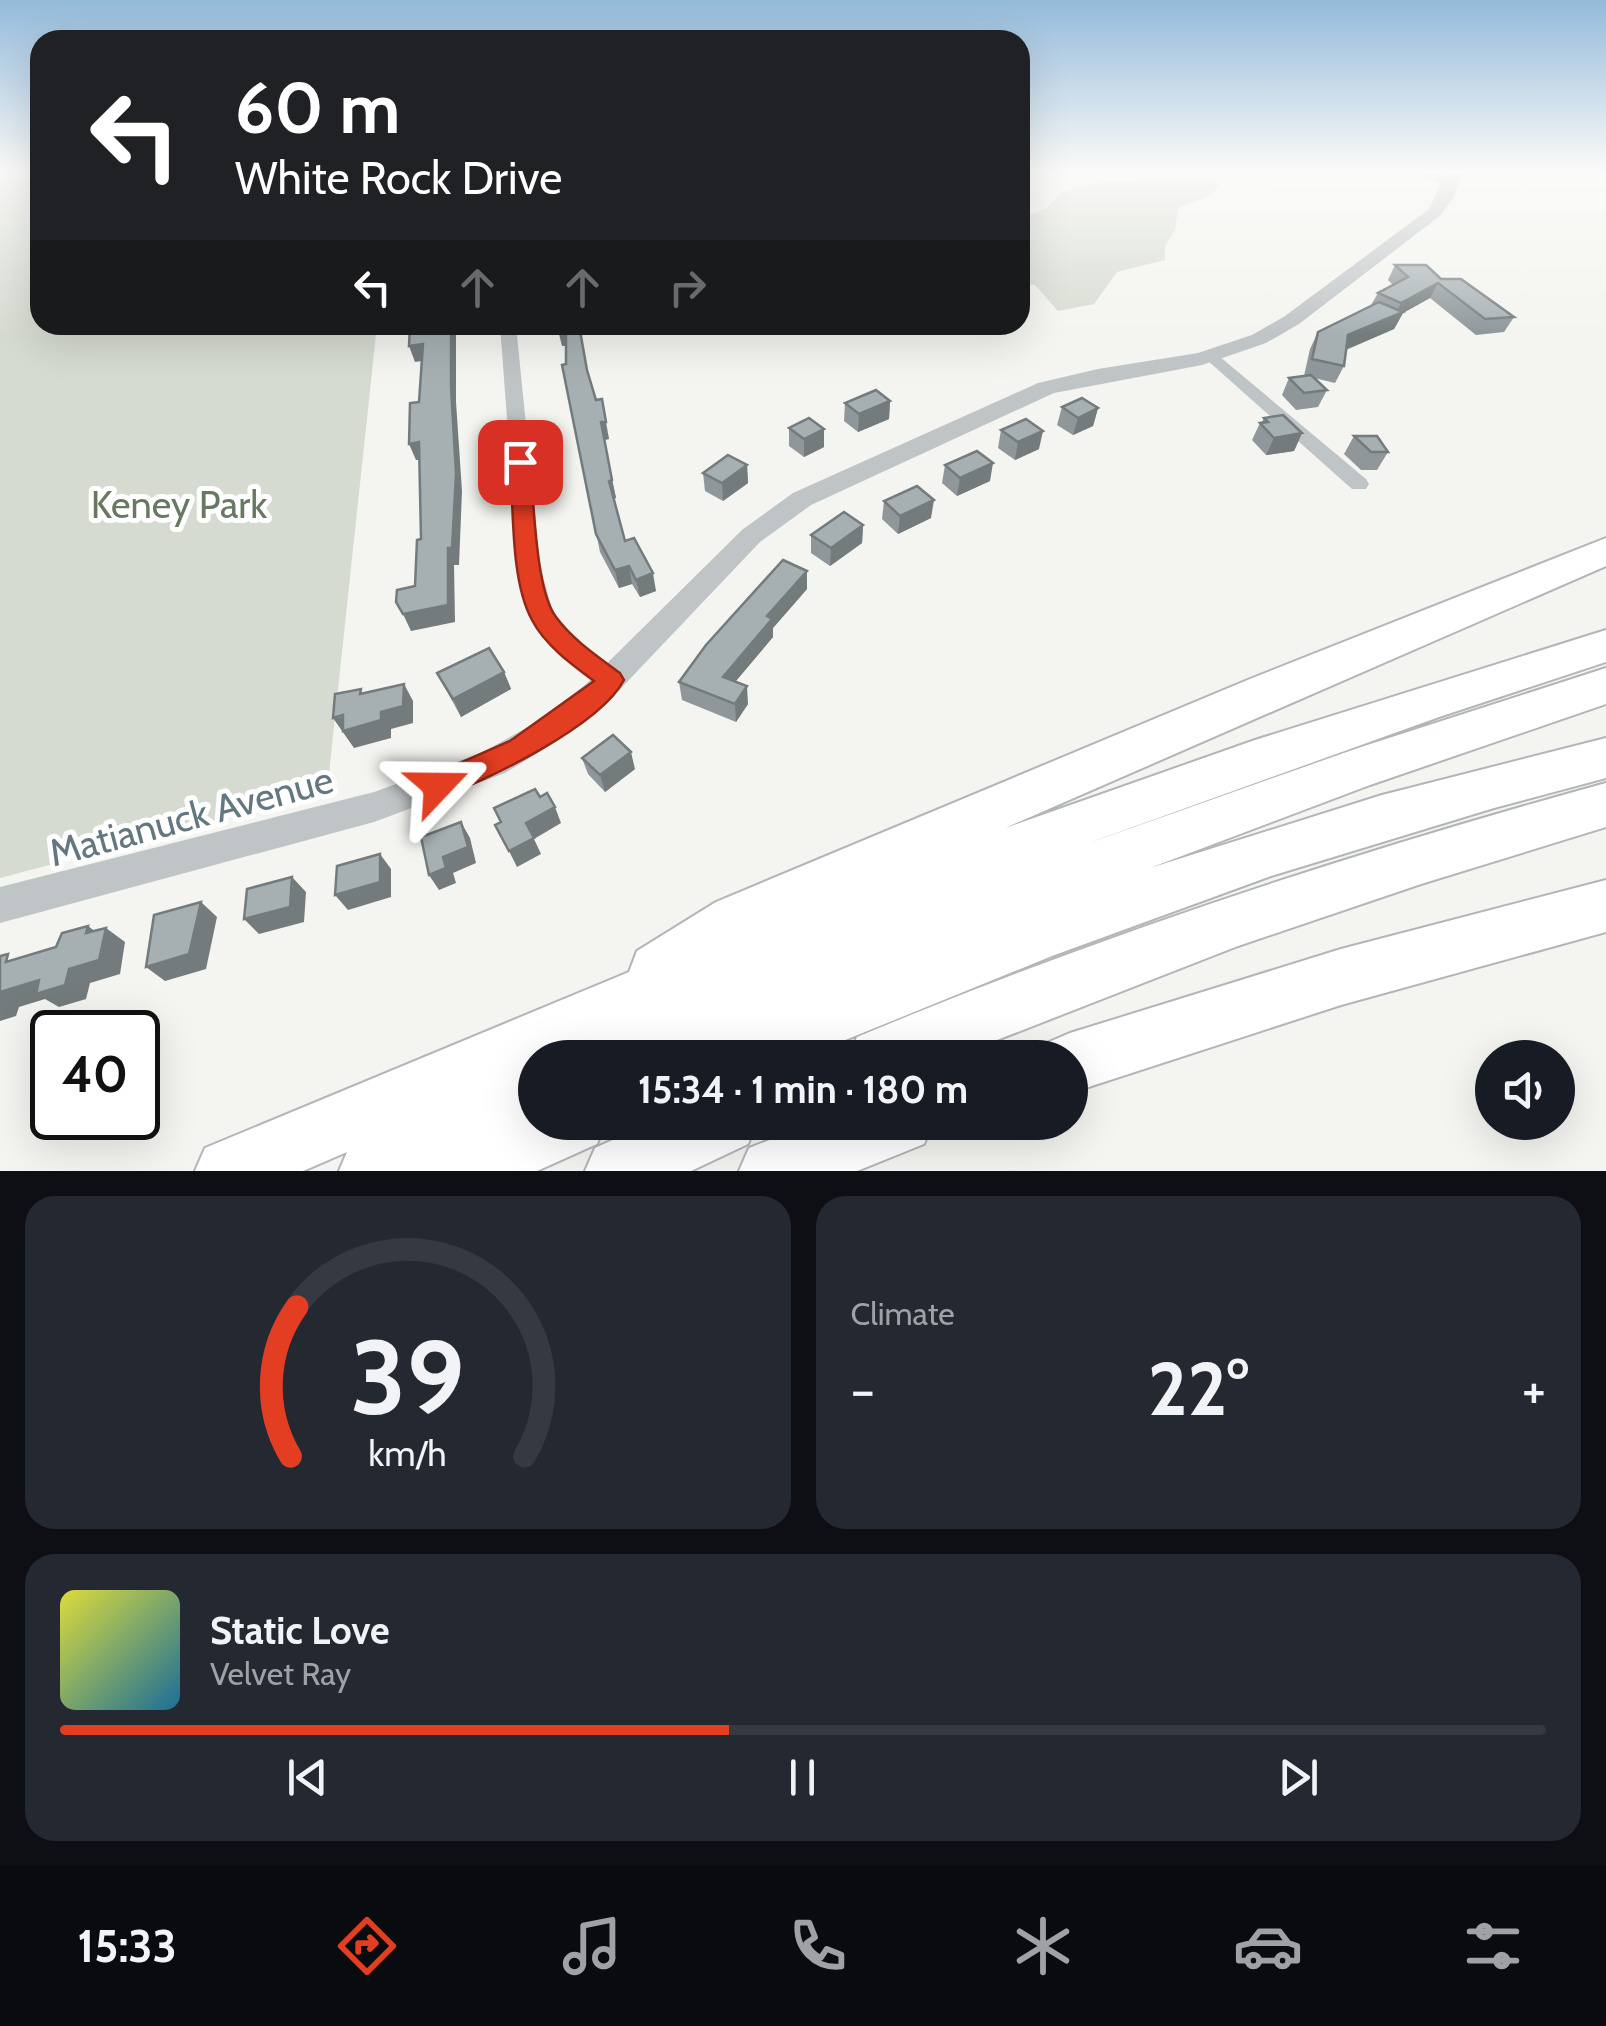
<!DOCTYPE html>
<meta charset="utf-8">
<style>
body{margin:0;font-family:Cabin,sans-serif;background:#242831;color:#f1f3f6;height:100vh;display:flex;flex-direction:column;font-size:38px;white-space:nowrap}
*{box-sizing:border-box;margin:0}
p{font-size:32px;color:#9ea1a6}
.icon{flex:none;width:55px;height:55px;fill:none;stroke:currentColor;stroke-width:2;stroke-linecap:round;stroke-linejoin:round}
.map{position:relative;height:1171px;overflow:hidden}
.panel{display:flex;flex-direction:column;gap:25px;padding:25px;background:#0d0f14;flex:1}
.panel>*{flex:none}
.hud{position:absolute;left:30px;top:30px;width:1000px;height:305px;border-radius:30px;box-shadow:0 10px 40px #0002;background:#202124;color:#fff;overflow:hidden}
.buttons{position:absolute;left:1475px;top:1040px;display:grid;gap:20px}
.buttons a{display:grid;place-items:center;width:100px;height:100px;border-radius:50%;background:#171b24;box-shadow:0 10px 40px #0002;font-size:50px}
.speed{position:absolute;left:30px;top:1010px;display:flex;gap:20px;font-size:50px;font-weight:700;text-align:center}
.speed>*{display:grid;place-content:center;width:130px;height:130px;border-radius:50%;background:#171b24;box-shadow:0 10px 40px #0002;line-height:1}
.speed .limit{border:5px solid #111;border-radius:15px;background:#fff;color:#111}
.pin{position:absolute;display:grid;place-items:center;width:85px;height:85px;color:#fff;margin:-42px;border-radius:20px;box-shadow:0 5px 15px #0006}
.me{position:absolute;width:110px;margin:-55px;rotate:67deg;stroke-linejoin:round;filter:drop-shadow(0 0 8px #0008)}
.turn{display:flex;align-items:center;gap:35px;height:210px;padding:0 40px;font-size:45px}
.turn .icon{width:130px;height:130px;stroke-width:2.5}
.turn b{display:block;font-size:70px;line-height:85px}
.lanes{display:flex;align-items:center;height:95px;padding:0 40px;background:#0003;justify-content:center;gap:50px;direction:ltr}
.lanes .off{opacity:.35}
.big{font-size:75px;font-weight:800;line-height:1.1}
.panel .widget{flex:1;display:flex;flex-direction:column;justify-content:center;gap:15px;min-width:0;padding:0 35px;border-radius:30px;background:#242831}
.panel .dial{align-items:center;gap:0}
.dial svg{height:260px;overflow:visible;fill:none;stroke:#363941;stroke-width:7;stroke-linecap:round;text-anchor:middle}
.dial text{fill:#f1f3f6;stroke:none}
.song{display:flex;align-items:center;gap:30px}
.cover{width:120px;height:120px;border-radius:15px;background:linear-gradient(135deg,hsl(60 70% 55%),hsl(200 70% 35%))}
.played{height:10px;border-radius:5px;background:linear-gradient(90deg,#e33d22 45%,#363941 45%)}
.keys{display:flex;justify-content:space-around;direction:ltr}
.heat{display:flex;justify-content:space-between;align-items:center;font-size:55px;direction:ltr}
.panel .tiles{flex:1;display:grid;gap:25px;grid-template-columns:1fr 1fr}
.widget:last-child{grid-column:span 2}
.trip{position:absolute;left:518px;top:1040px;width:570px;height:100px;border-radius:50px;background:#171b24;box-shadow:0 10px 40px #0002;font-weight:800;line-height:100px;text-align:center}
.tab-bar{display:flex;height:160px;justify-content:space-around;align-items:center;background:#090b0e;color:#9ea1a6}
.tab-bar .icon{width:70px;height:70px}
.tab-bar .selected{color:#e33d22}
.tab-bar b{font-size:45px;color:#f1f3f6}
.map>svg:first-child{display:block}
.green{fill:#d6dbd1}
.lines{fill:none;stroke-linecap:round;stroke-linejoin:round}
.motorway-casing{stroke:#b2b6b8;stroke-width:4}
.minor{fill:#bfc4c6;fill-rule:evenodd}
.tertiary{fill:#bfc4c6;fill-rule:evenodd}
.motorway{fill:#fff;fill-rule:evenodd}
.wall{fill:#8f979a}
.shaded-wall{fill:#747b7d}
.building{fill:#a6b0b3;stroke:#747b7d;stroke-width:2.5}
.route{fill:#e33d22;stroke:#942816;stroke-width:2.5}
.labels{text-anchor:middle;dominant-baseline:central;stroke-width:10;stroke-linejoin:round;paint-order:stroke}
.park-label{font-size:38px;fill:#687962;stroke:#fff}
.street-label{font-size:38px;fill:#637781;stroke:#fff}
</style>
<div class="map">
<svg width="1606" height="1171" viewBox="0 0 1606 1171">
<rect width="100%" height="100%" fill="#f4f4f0"/>
<g class="green">
<path d="M0 171H40V325H377L327 792 0 878Z"/>
<path d="M1200 177 1220 183C1212 201 1193 199 1178 208L1175 230 1165 246V260L1117 272 1094 304 1058 311 1035 285 1020 284V218L1046 209 1062 192 1099 183Z"/>
</g>
<g class="lines">
<defs>
<g id="motorway">
<path d="M1606 538V566L1005 828 1255 740 1606 630V662L1439 717 1097 840 1089 843 1358 748 1606 668V704L1370 785 1150 868 1382 795 1606 738V778L1494 808 1271 876 1052 956 801 1058H597L604 1040 564 1058H535V1122H606L597 1144 537 1171H339L347 1152 303 1171H195L205 1148 629 972 637 951 716 902 1250 679Z"/>
<path d="M1606 783V827L1421 884 1238 946 951 1058H848L857 1037C1101 935 1351 853 1606 783Z"/>
<path d="M1606 880V932L1341 1005 1070 1093V1058H1042L1049 1042 1070 1033 1341 949Z"/>
<path d="M652 1122H757L748 1144 691 1171H585L595 1148Z"/>
<path d="M815 1122H933L924 1144 857 1171H739L749 1148Z"/>
</g>
</defs>
<use href="#motorway" class="motorway-casing"/>
<g class="minor">
<path d="M1412 171H1430L1457 183 1446 186Z"/>
<path d="M500 325H516L540 566 553 613 580 644 621 674 624 681 621 688 612 691 562 658 530 616 518 566Z"/>
<path d="M1213 351 1366 479 1369 484 1366 489H1352L1207 360 1205 356Z"/>
</g>
<path class="tertiary" d="M1447 171H1463L1454 197 1441 215 1299 324 1266 343 1202 365 1054 393 811 505 760 542 607 703 557 741 505 773 374 822 0 923V887L374 792 481 753 535 723 585 685 742 530 793 493 1038 383 1098 369 1198 353 1252 335 1285 316 1429 209Z"/>
<use href="#motorway" class="motorway"/>
</g>
<g class="wall">
<path d="M1395 265 1441 279 1514 317 1504 332 1476 335 1430 298 1403 313 1394 329 1346 350 1344 366 1335 383 1314 378 1327 390 1318 407 1296 410 1282 395 1289 378 1304 376 1310 349 1318 332 1371 305 1378 293 1393 285 1388 280Z"/>
<path d="M579 325 588 373 609 439 604 440 616 498 613 499 625 541 656 591 640 597 632 584 619 588 600 552 562 365 566 364V346H562Z"/>
<path d="M890 401 889 419 858 432 844 421 845 403Z"/>
<path d="M1062 407 1098 408 1093 426 1073 435 1057 425Z"/>
<path d="M1264 418 1302 433 1294 451 1266 455 1252 440 1260 423 1262 422Z"/>
<path d="M789 428 824 447 804 457 789 446Z"/>
<path d="M1001 430 1039 449 1015 460 998 448Z"/>
<path d="M1354 436 1388 452 1377 470H1361L1344 454Z"/>
<path d="M747 465 748 483 723 501 705 491 703 473Z"/>
<path d="M945 465 990 481 957 496 942 483Z"/>
<path d="M884 501 931 518 898 534 882 519Z"/>
<path d="M863 525 862 543 830 566 811 553V535Z"/>
<path d="M807 589 773 628V637L735 682 748 704 736 722 682 700 679 682Z"/>
<path d="M504 672 511 689 461 717 437 673Z"/>
<path d="M582 758 635 769 605 792 588 774Z"/>
</g>
<g class="shaded-wall">
<path d="M1438 283 1430 298 1403 313 1394 329 1340 352 1348 335 1394 316 1401 303Z"/>
<path d="M451 325H456V402L462 491 459 565H454L455 622 411 631 403 614 448 548Z"/>
<path d="M566 329 569 345 562 346 558 330Z"/>
<path d="M423 344 428 360 415 362 409 346Z"/>
<path d="M890 401 889 419 858 432 859 414Z"/>
<path d="M1098 408 1093 426 1073 435 1078 418Z"/>
<path d="M601 422H606L609 439 604 440Z"/>
<path d="M824 429V447L804 457V439Z"/>
<path d="M1043 431 1039 449 1015 460 1018 442Z"/>
<path d="M1302 433 1294 451 1266 455 1274 438Z"/>
<path d="M419 442 426 459 416 460 409 444Z"/>
<path d="M993 463 990 481 957 496 960 478Z"/>
<path d="M747 465 748 483 723 501 722 483Z"/>
<path d="M612 480 616 498 612 499 609 481Z"/>
<path d="M934 500 931 518 898 534 900 516Z"/>
<path d="M863 525 862 543 830 566 831 548Z"/>
<path d="M629 566 632 584 619 588 615 570Z"/>
<path d="M807 571V589L773 628V637L725 694 723 677 767 616Z"/>
<path d="M653 573 656 591 640 597 636 580Z"/>
<path d="M504 672 511 689 461 717 453 699Z"/>
<path d="M404 684 413 701V723L391 729V738L354 748 333 718 381 712Z"/>
<path d="M747 686 748 704 736 722 735 704Z"/>
<path d="M631 752 635 769 605 792 600 775Z"/>
<path d="M555 807 561 823 534 839 541 854 517 867 509 851 526 823Z"/>
<path d="M461 822 470 838 476 863 453 873 456 883 439 890 429 875 443 857Z"/>
<path d="M380 854 391 869V897L348 910 335 895Z"/>
<path d="M292 877 306 892 304 922 259 934 244 919Z"/>
<path d="M201 902 217 917 206 969 165 981 146 967Z"/>
<path d="M88 926 104 938 106 928 125 942 120 974 90 983 86 999 59 1007 45 999 19 1007 16 1016 0 1021V992L39 980 69 969 86 933Z"/>
</g>
<g class="building">
<path d="M1395 265H1426L1441 279H1461L1514 317 1485 319 1438 283 1401 303 1378 293 1408 277Z"/>
<path d="M1379 302 1403 312 1348 335 1344 366 1312 359 1318 332Z"/>
<path d="M410 325H451V386L456 474 452 548H448V605L403 614 396 602 397 590 415 586 417 540 421 539 419 442 409 444 410 403 419 402 423 344 409 346Z"/>
<path d="M558 325H579L587 370 596 400 602 399 606 422H601L612 480 609 481 625 541 634 538 653 573 636 580 629 566 615 570 596 534 562 365 566 364V329L558 330Z"/>
<path d="M1311 375 1327 390 1304 393 1289 378Z"/>
<path d="M876 390 890 401 859 414 845 403Z"/>
<path d="M1082 398 1098 408 1078 418 1062 407Z"/>
<path d="M1283 415 1302 433 1274 438 1260 423 1268 422 1264 418Z"/>
<path d="M809 418 824 429 804 439 789 428Z"/>
<path d="M1026 419 1043 431 1018 442 1001 430Z"/>
<path d="M1354 436H1377L1388 452H1371Z"/>
<path d="M977 451 993 463 960 478 945 465Z"/>
<path d="M728 455 747 465 722 483 703 473Z"/>
<path d="M917 486 934 500 900 516 884 501Z"/>
<path d="M844 512 863 525 831 548 811 535Z"/>
<path d="M783 560 807 571 767 616 772 619 723 677 747 686 735 704 679 682 706 645Z"/>
<path d="M489 648 504 672 453 699 437 673Z"/>
<path d="M404 684 403 706 381 712V720L343 731V715L333 718 335 694 361 689 360 694Z"/>
<path d="M613 735 631 752 600 775 582 758Z"/>
<path d="M535 789 540 797 547 793 555 807 526 823 534 838 509 851 495 825 501 822 494 808Z"/>
<path d="M461 822 468 847 443 857 446 868 429 875 421 837Z"/>
<path d="M380 854V882L335 895 337 866Z"/>
<path d="M292 877 290 907 244 919 247 889Z"/>
<path d="M201 902 189 954 146 967 154 915Z"/>
<path d="M88 926 86 933 106 928 99 960 69 969 65 985 36 994 39 980 0 992V956L8 954 6 962 56 947 62 933Z"/>
</g>
<linearGradient id="sky" x2="0" y2="1"><stop stop-color="#94badb"/><stop offset="0.51" stop-color="#fafaf8"/><stop offset="1" stop-color="#fafaf8" stop-opacity="0"/></linearGradient>
<rect width="1606" height="335" fill="url(#sky)"/>
<path class="route" d="M520 456 530 462C534 499 535 589 556 617 573 640 597 656 620 673L624 680C600 726 486 781 438 798L428 794 424 786 428 777 510 741 594 681C571 664 545 645 532 620 510 580 514 508 510 462Z"/>
<g class="labels">
<g class="park-label">
<text x="179" y="504">Keney Park</text>
</g>
<g class="street-label">
<text transform="translate(191 816) rotate(-15)">Matianuck Avenue</text>
</g>
</g>
</svg>
<div class="buttons">
<a><svg class="icon" aria-label="sound" viewBox="0 0 24 24"><path d="M4 9h4l5-4v14l-5-4H4zM17 9q2 3 0 6"/></svg></a>
</div>
<div class="speed"><div class="limit">40</div></div>
<div class="pin" style="left:520px;top:462px;background:#d93025"><svg class="icon" aria-label="arrive" viewBox="0 0 24 24"><path d="M6 21V4h12l-3 4 3 4H6"/></svg></div>
<svg class="me" style="left:438px;top:786px" viewBox="-20 -20 40 40"><path d="M0-17L14 15 0 8-14 15z" fill="#e33d22" stroke="#fff" stroke-width="4"/></svg>
<div class="trip">15:34 · 1 min · 180 m</div>
<div class="hud">
<div class="turn"><svg class="icon" aria-label="left" viewBox="0 0 24 24"><path d="M17 20v-9H6M10 6l-5 5 5 5"/></svg><div><b>60 m</b>White Rock Drive</div></div>
<div class="lanes"><svg class="icon" aria-label="left" viewBox="0 0 24 24"><path d="M17 20v-9H6M10 6l-5 5 5 5"/></svg><svg class="icon off" aria-label="ahead" viewBox="0 0 24 24"><path d="M12 20V5M6 11l6-6 6 6"/></svg><svg class="icon off" aria-label="ahead" viewBox="0 0 24 24"><path d="M12 20V5M6 11l6-6 6 6"/></svg><svg class="icon off" aria-label="right" viewBox="0 0 24 24"><path d="M7 20v-9h11M14 6l5 5-5 5"/></svg></div>
</div>
</div>
<section class="panel">
<div class="tiles">
<div class="widget dial"><svg viewBox="0 0 100 80">
<path d="M14 69A42 42 0 1 1 86 69"/>
<path d="M14 69A42 42 0 0 1 16 23" stroke="#e33d22"/>
<text x="50" y="56" font-size="32" font-weight="700">39</text>
<text x="50" y="72" font-size="11">km/h</text>
</svg></div>
<div class="widget"><p>Climate</p>
<div class="heat"><a>−</a><b class="big">22°</b><a>+</a></div>
</div>
<div class="widget">
<div class="song"><i class="cover"></i><div><b>Static Love</b><p>Velvet Ray</p></div></div>
<div class="played"></div>
<div class="keys"><svg class="icon" aria-label="previous" viewBox="0 0 24 24"><path d="M18 5L8 12l10 7zM5 5v14"/></svg><svg class="icon" aria-label="pause" viewBox="0 0 24 24"><path d="M8 5v14M16 5v14"/></svg><svg class="icon" aria-label="next" viewBox="0 0 24 24"><path d="M6 5l10 7-10 7zM19 5v14"/></svg></div>
</div>
</div>
</section>
<nav class="tab-bar">
<b>15:33</b>
<svg class="icon selected" aria-label="directions" viewBox="0 0 24 24"><path d="M12 3l9 9-9 9-9-9zM9 14v-3h6M13 9l2 2-2 2"/></svg>
<svg class="icon" aria-label="music" viewBox="0 0 24 24"><path d="M9 18V5l10-2v13"/><circle cx="6" cy="18" r="3"/><circle cx="16" cy="16" r="3"/></svg>
<svg class="icon" aria-label="phone" viewBox="0 0 24 24"><path d="M5 4h4l2 5-3 2q2 4 5 5l2-3 5 2v4C11 20 4 13 5 4z"/></svg>
<svg class="icon" aria-label="climate" viewBox="0 0 24 24"><path d="M12 3v18M4 7l16 10M4 17L20 7"/></svg>
<svg class="icon" aria-label="car" viewBox="0 0 24 24"><path d="M5 17H2v-5l4-1 3-4h7l3 4 3 1v5h-3M9 17h6M6 11h13"/><circle cx="7" cy="17" r="2"/><circle cx="17" cy="17" r="2"/></svg>
<svg class="icon" aria-label="filters" viewBox="0 0 24 24"><path d="M4 7h16M4 17h16"/><circle cx="9" cy="7" r="2"/><circle cx="15" cy="17" r="2"/></svg>
</nav>
